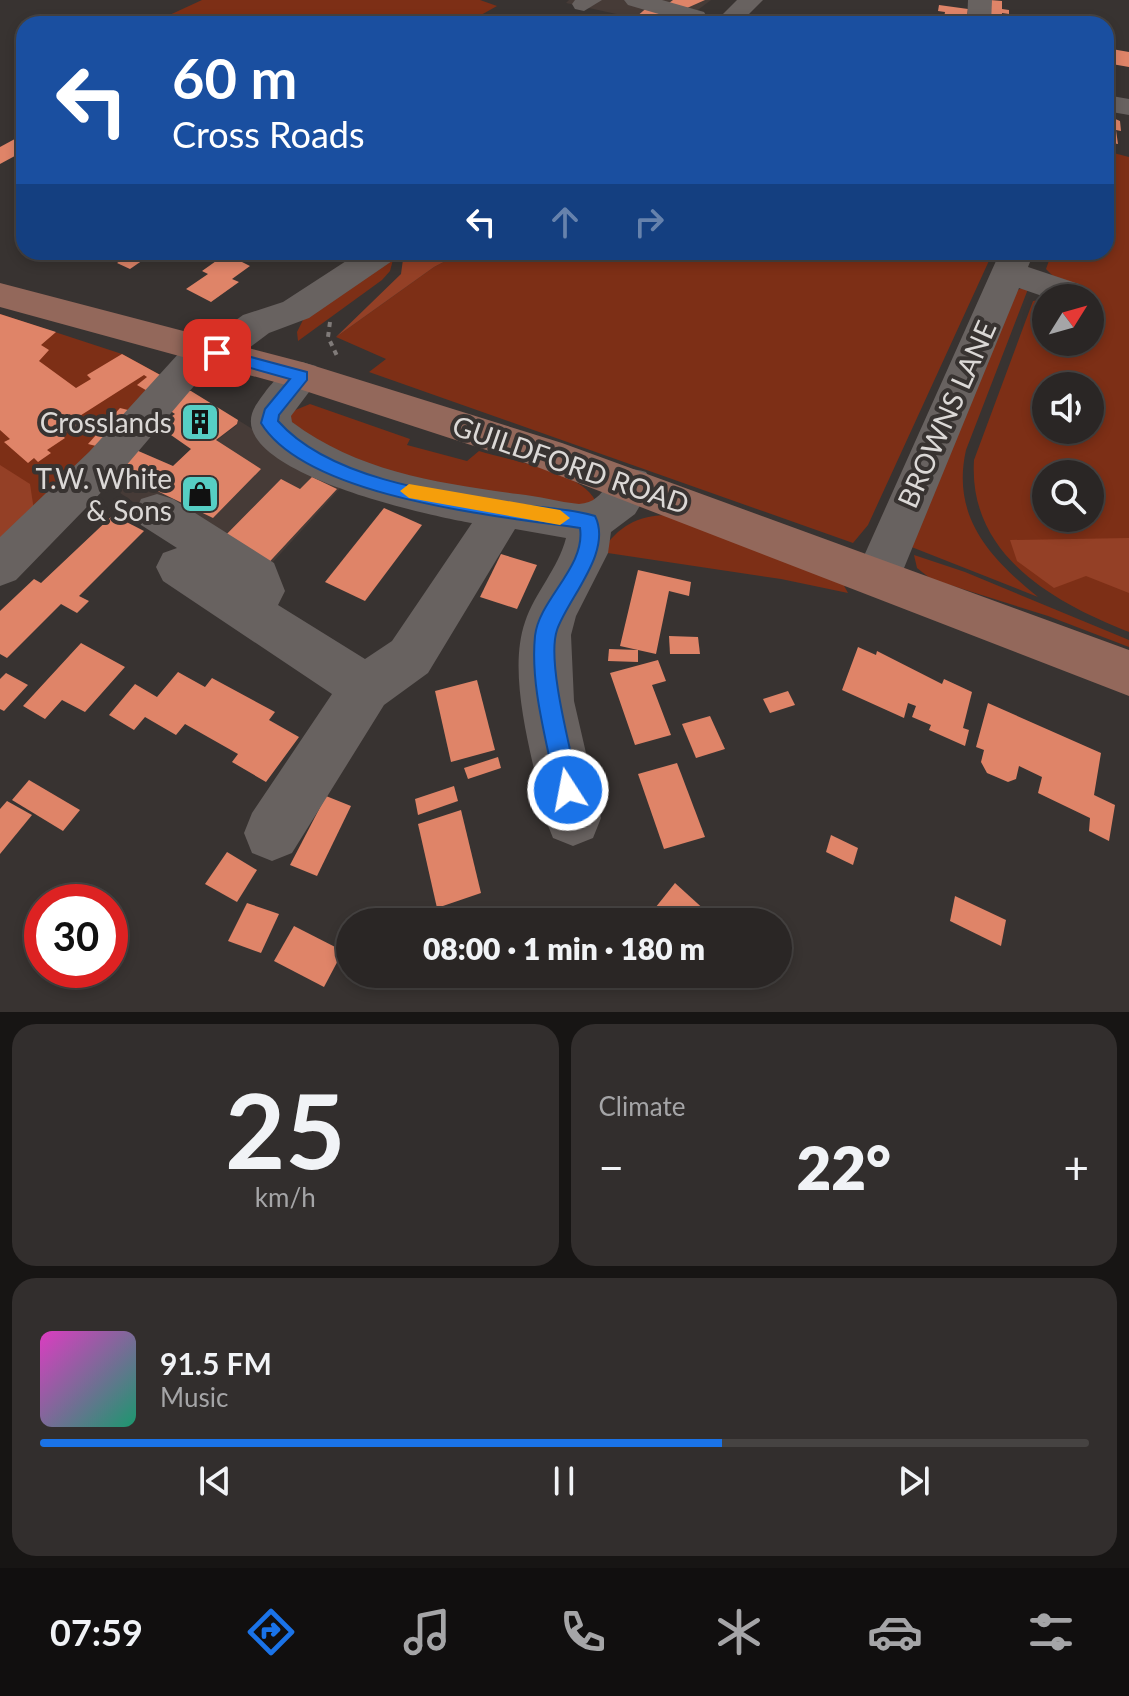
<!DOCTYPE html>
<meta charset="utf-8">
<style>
body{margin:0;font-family:Lato,sans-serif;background:#322e2d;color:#f1f3f6;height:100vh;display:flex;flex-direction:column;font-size:30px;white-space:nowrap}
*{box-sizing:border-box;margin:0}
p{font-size:26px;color:#a5a5a7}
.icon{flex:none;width:44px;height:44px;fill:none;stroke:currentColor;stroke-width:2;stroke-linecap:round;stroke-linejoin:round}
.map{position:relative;height:1012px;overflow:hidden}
.drawer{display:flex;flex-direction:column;gap:12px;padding:12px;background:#171514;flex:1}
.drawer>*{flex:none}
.hud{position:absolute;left:16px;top:16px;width:1098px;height:244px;border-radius:24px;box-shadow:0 4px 12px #0003,0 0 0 2px #464342;background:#1a4fa0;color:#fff;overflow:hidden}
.needle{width:52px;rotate:53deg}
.fabs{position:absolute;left:1032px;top:284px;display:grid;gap:16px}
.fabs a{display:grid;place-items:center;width:72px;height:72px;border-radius:50%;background:#2a2625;box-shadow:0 4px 12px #0003,0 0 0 2px #464342;font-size:40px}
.speed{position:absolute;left:24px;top:884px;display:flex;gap:16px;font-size:40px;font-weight:700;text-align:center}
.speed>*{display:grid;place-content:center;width:104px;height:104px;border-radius:50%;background:#2a2625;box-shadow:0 4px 12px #0003,0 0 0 2px #464342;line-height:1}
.speed .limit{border:12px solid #d22;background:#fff;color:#111}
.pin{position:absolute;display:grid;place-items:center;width:68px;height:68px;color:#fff;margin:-34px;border-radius:16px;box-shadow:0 4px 12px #0006}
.me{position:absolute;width:88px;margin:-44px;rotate:349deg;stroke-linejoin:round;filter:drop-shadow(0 0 6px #0008)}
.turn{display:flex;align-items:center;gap:28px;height:168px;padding:0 24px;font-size:36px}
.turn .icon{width:104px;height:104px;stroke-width:2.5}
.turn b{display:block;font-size:56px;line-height:68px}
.lanes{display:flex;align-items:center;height:76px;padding:0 24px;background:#0003;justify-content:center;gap:40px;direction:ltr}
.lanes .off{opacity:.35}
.big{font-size:60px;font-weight:800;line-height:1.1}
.drawer .tile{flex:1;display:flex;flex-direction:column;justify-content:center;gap:12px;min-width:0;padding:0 28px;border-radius:24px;background:#322e2d}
.drawer .dial{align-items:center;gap:0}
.dial b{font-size:104px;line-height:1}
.song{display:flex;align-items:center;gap:24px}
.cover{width:96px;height:96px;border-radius:12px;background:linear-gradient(135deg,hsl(310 70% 55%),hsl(160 70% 35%))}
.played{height:8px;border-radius:4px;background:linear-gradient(90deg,#1a73e8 65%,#464342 65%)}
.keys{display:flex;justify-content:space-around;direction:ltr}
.heat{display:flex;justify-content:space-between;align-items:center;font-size:44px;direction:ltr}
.drawer .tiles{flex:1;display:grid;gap:12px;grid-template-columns:1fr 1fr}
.tile:last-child{grid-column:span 2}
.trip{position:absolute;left:336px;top:908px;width:456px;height:80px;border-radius:40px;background:#2a2625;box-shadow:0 4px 12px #0003,0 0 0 2px #464342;font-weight:800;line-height:80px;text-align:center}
.dock{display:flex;height:128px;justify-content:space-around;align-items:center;background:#110f0f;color:#a5a5a7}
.dock .icon{width:56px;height:56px}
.dock .on{color:#1a73e8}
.dock b{font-size:36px;color:#f1f3f6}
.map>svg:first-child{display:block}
.built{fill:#463b37}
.green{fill:#7d2f16;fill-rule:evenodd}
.forest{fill:#944026}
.building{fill:#df8468}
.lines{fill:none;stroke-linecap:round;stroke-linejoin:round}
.path{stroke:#807b79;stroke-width:4;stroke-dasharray:5 5;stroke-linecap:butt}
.minor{fill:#686260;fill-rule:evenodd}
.major{fill:#93685b;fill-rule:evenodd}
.route{fill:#1a73e8;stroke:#114b97;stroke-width:2}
.slow{fill:#f59e0b}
.labels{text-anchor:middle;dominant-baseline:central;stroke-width:8;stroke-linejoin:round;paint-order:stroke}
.street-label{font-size:28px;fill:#dbd8d6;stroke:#383331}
.poi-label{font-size:28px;fill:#dbd8d6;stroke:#383331;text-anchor:end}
</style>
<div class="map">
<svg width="1129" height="1012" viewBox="0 0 1129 1012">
<rect width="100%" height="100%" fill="#383331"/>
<g class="built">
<path d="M569 0H711L679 24H662L566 3Z"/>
<path d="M238 420 343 485 251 586 102 480 136 450 173 466 191 449H205L237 425Z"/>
</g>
<g class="green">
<path d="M202 0H480L497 6 465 24H150Z"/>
<path d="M1106 151 1129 157V632C1052 602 968 554 974 460L1033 301 1046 299V342H1090V298H1047L1055 278 1046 269 1052 252H1106ZM1046 386H1090V430H1046ZM1046 474H1090V518H1046Z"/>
<path d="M463 252H993L868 525 853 543 369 372 386 359 336 337 434 267Z"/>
<path d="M394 256 390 271 382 280 298 341 297 332 304 318Z"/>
<path d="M1022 288 1028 289 966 450C951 517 990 558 1038 597L909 546 1013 292Z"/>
<path d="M0 314 122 354 164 377 0 551Z"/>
<path d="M310 404 410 439 407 445 467 461 479 451C511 461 580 471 595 500L587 507 551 508 363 466 302 433 289 419 293 411Z"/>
<path d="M667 515 841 580 848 593 781 579 601 552C619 526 636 516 667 515Z"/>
<path d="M914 555 965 572 1129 640V647L1048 616 931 579 917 568Z"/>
</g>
<g class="forest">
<path d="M404 252H463L434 267 336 337 401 274Z"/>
<path d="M0 465 30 484 35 517 0 551Z"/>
<path d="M1129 538V593L1086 576 1054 588 1017 561 1010 540Z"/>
</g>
<g class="building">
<path d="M673 0H705L687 8 669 3Z"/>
<path d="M990 0 1002 1V9L1009 10V14L1002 13V23L990 22Z"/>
<path d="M939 5 968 9 966 24H943L945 12 938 11Z"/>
<path d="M649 6 683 15 673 24 636 17Z"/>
<path d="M1106 48 1129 52V67L1106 63Z"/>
<path d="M1106 115 1120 121 1121 131 1116 130 1118 144 1106 142Z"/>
<path d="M24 134V151L0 164V147Z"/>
<path d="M133 252 146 258 130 269 117 263Z"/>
<path d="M226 254 250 266 232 279 239 282 211 302 186 289 208 274 202 271Z"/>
<path d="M0 314 56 332 41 345 49 350 39 361 76 388 91 379 87 375 122 354 164 377 151 393 137 385 147 377 144 375 75 419 80 424 62 435 65 438 47 450 51 453 38 462 34 458 28 463 4 442 10 439 0 430Z"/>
<path d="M184 391H191L238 420 237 424 216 440 261 469 213 518 114 470 136 450 173 466 191 449 158 426 175 414 163 406Z"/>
<path d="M120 408 136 412 104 448 88 444Z"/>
<path d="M312 477 337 489 261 571 215 546 281 479 300 489Z"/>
<path d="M384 508 422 525 365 601 325 582Z"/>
<path d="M113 515 144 531 79 596 89 601 77 613 61 604 7 658 0 654V611L34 579 41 583Z"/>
<path d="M501 554 537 565 517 609 480 597Z"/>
<path d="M638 570 691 582 689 596 669 591 656 654 620 646Z"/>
<path d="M669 636 698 637 700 654H670Z"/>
<path d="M81 643 125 667 85 712 62 700 45 719 23 706Z"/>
<path d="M858 647 876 655 877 651 942 684 944 679 972 692 963 728 969 730 965 746 929 730 931 725 912 717 916 706 908 703 904 718 842 690Z"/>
<path d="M609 649 638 650V662L608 661Z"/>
<path d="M658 660 666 681 652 685 671 735 635 745 610 673Z"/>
<path d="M178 672 205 687 212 678 275 712 269 720 299 737 266 782 232 762 238 754 185 724 176 735 145 717 134 730 109 715 135 684 157 697Z"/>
<path d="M6 673 28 685 4 711 0 709V679Z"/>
<path d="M477 680 495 750 451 762 435 691Z"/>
<path d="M788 691 795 705 770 713 763 699Z"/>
<path d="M988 703 1101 753 1094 795 1115 805 1109 841 1089 831 1090 818 1038 793 1042 777 1019 766 1016 779 1008 782 987 773 981 762 984 750 976 747Z"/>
<path d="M710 716 725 749 696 758 682 724Z"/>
<path d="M498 757 501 768 468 779 464 768Z"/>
<path d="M677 763 705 837 664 849 638 774Z"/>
<path d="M29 780 80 810 63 831 12 800Z"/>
<path d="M454 786 458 801 418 815 415 799Z"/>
<path d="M326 796 351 806 317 876 290 865Z"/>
<path d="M7 801 32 815 0 854V809Z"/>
<path d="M461 810 481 893 437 908 418 824Z"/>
<path d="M831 835 858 848 853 865 826 852Z"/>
<path d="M227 852 257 870 237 902 205 884Z"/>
<path d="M675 883 708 913 701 922H644Z"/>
<path d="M955 896 1006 920 1001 946 950 921Z"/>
<path d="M247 903 279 914 261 953 228 941Z"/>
<path d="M493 906 511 922H481Z"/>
<path d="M294 926 343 951 324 987 274 961Z"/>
<path d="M553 974H616L615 983 552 976Z"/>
</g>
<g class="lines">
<path class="path" d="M330 322 328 337 338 358"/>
<g class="minor">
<path d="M575 0H602L584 11 575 9 572 4Z"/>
<path d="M624 0H662L704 12 707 17 704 22 693 24 628 5Z"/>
<path d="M737 0H763L739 24H713Z"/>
<path d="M968 0H992L991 24H967Z"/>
<path d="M1106 95 1129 99V115L1106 111Z"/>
<path d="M360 252H400L395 259 309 318 269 333 230 362 212 365 119 474 16 580 0 586V537L89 452 190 341 210 339 243 315 283 302Z"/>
<path d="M1000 252H1034L1028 267 1079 284 1084 292 1080 298H1048L1019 288 895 590 878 596 861 590 855 576Z"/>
<path d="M302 362 316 366 321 376 291 416 292 422C359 472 437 483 518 494 539 496 559 502 579 504 614 502 603 458 646 472L653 484 635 514 611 532 608 553 576 616 571 635 574 701 601 818 593 838 573 846 553 838 545 818C534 762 506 677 525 622 535 592 558 569 566 538L515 529 428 673 384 705 292 853 272 861 252 853 244 833 252 813 332 694 163 581 156 567 163 553 177 548 141 525 135 512 141 499 157 494 173 499 274 563 285 591 278 605 365 659 392 641 472 523C435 517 208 469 258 402 269 386 283 368 302 362Z"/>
</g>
<path class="major" d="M0 283 302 362 562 443 1129 650V696L532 465 293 387 0 307Z"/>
</g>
<path class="route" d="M217 348 307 372V380L279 415 278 421C331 481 446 494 522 505 546 508 572 509 595 516 613 552 568 598 557 630 546 662 572 754 579 790L576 798 568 801 560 798 556 790C547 741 530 686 535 636 539 599 586 567 580 528 498 516 307 498 261 423L265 409 290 379 211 357 209 353Z"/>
<path class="slow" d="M409 484 560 510 570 518 560 525 409 498 400 491Z"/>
<defs>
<symbol id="building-square" viewBox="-11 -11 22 22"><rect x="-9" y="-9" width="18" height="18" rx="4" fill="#56cec4" stroke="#383331"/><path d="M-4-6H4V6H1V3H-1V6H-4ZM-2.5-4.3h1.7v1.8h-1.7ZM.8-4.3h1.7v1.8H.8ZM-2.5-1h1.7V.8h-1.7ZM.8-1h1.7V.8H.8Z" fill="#111"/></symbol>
<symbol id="shop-square" viewBox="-11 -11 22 22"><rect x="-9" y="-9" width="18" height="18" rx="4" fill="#56cec4" stroke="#383331"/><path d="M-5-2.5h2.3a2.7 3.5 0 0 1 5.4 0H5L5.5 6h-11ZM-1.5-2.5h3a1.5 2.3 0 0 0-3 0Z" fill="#111"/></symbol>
</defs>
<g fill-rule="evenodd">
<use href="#building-square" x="178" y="400" width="44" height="44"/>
<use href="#shop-square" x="178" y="472" width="44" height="44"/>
</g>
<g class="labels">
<g class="street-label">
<text transform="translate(946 414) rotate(-66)">BROWNS LANE</text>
<text transform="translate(571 464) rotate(19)">GUILDFORD ROAD</text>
</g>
<g class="poi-label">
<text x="172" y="422">Crosslands</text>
<text x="172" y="478">T.W. White<tspan x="172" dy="32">&amp; Sons</tspan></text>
</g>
</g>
</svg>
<div class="fabs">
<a><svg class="needle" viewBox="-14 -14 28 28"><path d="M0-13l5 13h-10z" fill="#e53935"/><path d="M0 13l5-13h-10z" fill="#a5a5a7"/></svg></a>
<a><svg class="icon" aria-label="sound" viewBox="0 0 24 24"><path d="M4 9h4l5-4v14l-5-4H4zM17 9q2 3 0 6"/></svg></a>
<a><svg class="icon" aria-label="search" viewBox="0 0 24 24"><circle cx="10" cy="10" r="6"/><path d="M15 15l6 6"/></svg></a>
</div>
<div class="speed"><div class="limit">30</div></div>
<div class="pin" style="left:217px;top:353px;background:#d93025"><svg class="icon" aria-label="arrive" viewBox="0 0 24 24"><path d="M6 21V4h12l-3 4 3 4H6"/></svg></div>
<svg class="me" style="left:568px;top:790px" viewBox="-20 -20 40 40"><circle r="17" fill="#1a73e8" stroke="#fff" stroke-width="3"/><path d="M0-11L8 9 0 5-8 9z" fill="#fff"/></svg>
<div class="trip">08:00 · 1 min · 180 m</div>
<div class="hud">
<div class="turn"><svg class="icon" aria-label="left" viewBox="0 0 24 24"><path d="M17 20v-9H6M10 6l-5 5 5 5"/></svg><div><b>60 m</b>Cross Roads</div></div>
<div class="lanes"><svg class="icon" aria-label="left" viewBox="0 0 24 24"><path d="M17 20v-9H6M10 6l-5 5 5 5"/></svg><svg class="icon off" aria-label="ahead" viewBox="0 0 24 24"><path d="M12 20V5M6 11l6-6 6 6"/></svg><svg class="icon off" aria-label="right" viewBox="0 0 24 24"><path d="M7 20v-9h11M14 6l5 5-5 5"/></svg></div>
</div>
</div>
<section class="drawer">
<div class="tiles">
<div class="tile dial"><b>25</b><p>km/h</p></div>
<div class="tile"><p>Climate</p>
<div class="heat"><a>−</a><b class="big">22°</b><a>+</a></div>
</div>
<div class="tile">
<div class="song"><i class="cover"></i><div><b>91.5 FM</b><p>Music</p></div></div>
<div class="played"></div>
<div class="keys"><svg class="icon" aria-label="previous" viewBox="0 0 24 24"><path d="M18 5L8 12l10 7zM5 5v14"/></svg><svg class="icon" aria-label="pause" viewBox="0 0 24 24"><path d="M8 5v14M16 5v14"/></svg><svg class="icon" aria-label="next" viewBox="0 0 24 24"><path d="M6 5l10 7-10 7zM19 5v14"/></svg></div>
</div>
</div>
</section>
<nav class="dock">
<b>07:59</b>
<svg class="icon on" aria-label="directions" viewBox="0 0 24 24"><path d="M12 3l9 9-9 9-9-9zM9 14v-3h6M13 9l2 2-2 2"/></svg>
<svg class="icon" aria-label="music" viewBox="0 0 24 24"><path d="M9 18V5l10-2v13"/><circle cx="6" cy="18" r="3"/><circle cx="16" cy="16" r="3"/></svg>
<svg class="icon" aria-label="phone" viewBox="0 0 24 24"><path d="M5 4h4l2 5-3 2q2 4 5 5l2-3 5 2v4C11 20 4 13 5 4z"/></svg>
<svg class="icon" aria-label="climate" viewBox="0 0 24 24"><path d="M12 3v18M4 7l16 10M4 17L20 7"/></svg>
<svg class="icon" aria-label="car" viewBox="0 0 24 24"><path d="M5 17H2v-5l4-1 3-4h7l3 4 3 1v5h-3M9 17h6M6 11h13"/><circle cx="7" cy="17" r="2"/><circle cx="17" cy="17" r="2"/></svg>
<svg class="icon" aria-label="filters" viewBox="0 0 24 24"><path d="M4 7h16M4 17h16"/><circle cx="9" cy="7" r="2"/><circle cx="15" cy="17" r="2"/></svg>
</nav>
